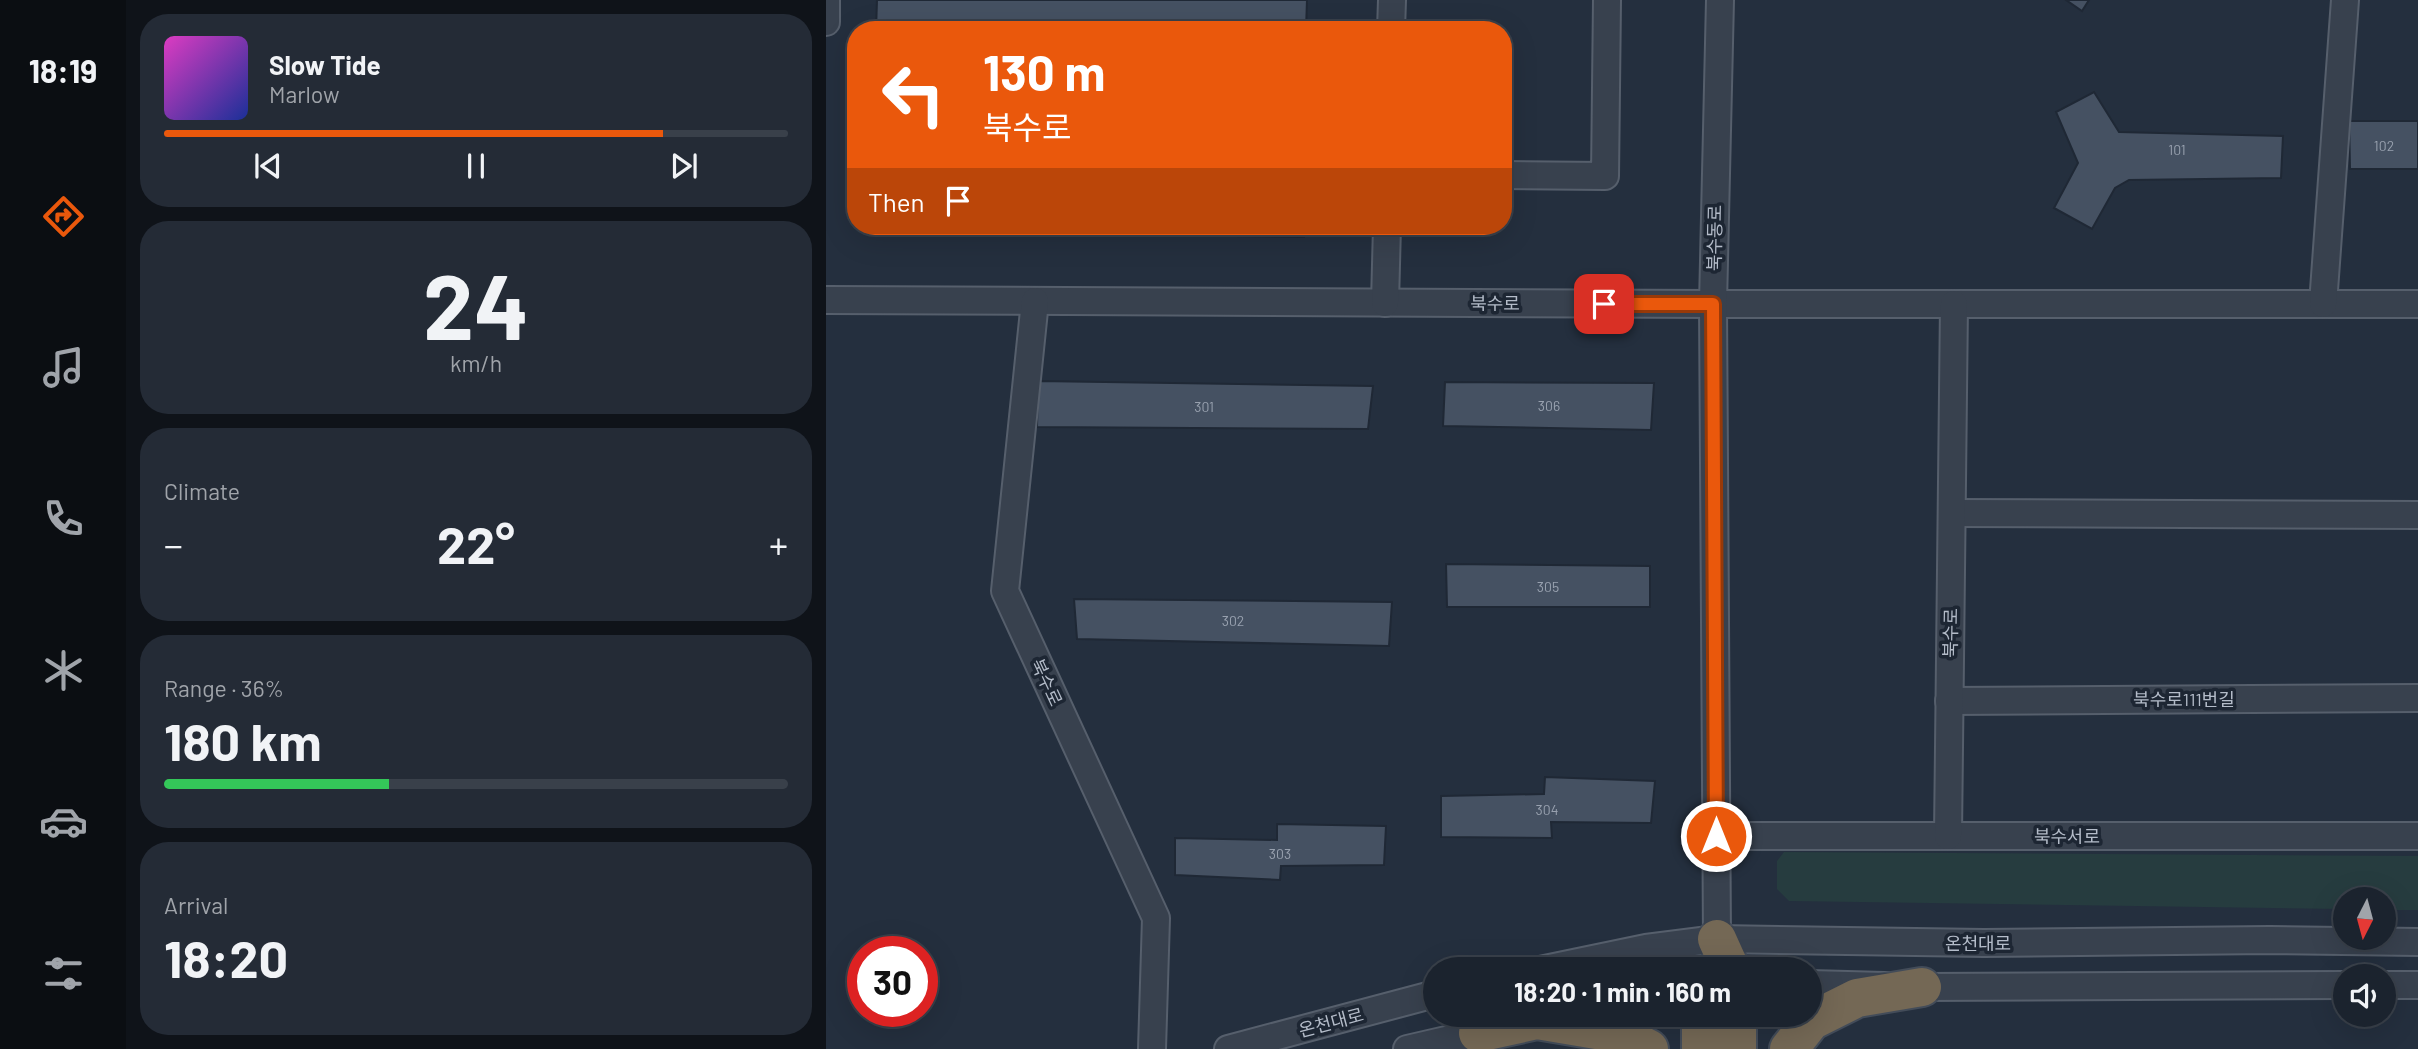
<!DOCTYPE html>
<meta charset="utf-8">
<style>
body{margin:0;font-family:Barlow,"Noto Sans KR",sans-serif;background:#242b36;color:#f1f3f6;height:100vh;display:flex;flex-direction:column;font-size:26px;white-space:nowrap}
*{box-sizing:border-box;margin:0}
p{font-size:23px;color:#a0a4aa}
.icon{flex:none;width:38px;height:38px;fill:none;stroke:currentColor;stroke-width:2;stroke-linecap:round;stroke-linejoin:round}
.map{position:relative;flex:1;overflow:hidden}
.sheet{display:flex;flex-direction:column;gap:14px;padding:14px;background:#0f1319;width:700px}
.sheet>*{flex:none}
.hud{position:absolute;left:21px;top:21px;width:665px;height:214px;border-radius:28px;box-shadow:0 7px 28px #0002,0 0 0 2px #39404a;background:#ea580c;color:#fff;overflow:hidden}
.needle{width:46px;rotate:186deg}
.controls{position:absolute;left:1507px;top:887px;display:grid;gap:14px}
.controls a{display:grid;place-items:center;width:63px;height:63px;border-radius:50%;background:#1b232e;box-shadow:0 7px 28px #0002,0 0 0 2px #39404a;font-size:35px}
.speed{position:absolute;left:21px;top:936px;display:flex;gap:14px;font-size:35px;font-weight:700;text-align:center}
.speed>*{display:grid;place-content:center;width:91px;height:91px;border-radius:50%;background:#1b232e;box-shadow:0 7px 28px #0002,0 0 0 2px #39404a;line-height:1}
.speed .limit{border:10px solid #d22;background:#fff;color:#111}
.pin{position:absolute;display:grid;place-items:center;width:60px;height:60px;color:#fff;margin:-30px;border-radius:14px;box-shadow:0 4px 10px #0006}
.me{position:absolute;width:77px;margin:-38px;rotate:0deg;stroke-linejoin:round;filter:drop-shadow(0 0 5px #0008)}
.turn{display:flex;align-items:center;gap:24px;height:147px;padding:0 21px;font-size:32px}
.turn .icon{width:91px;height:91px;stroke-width:2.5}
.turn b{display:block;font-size:49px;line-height:60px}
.then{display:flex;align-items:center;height:66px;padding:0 21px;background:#0003;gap:14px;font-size:26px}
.big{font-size:52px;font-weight:700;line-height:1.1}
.sheet .widget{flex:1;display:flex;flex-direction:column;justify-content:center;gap:10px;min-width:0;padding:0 24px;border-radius:28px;background:#242b36}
.sheet .dial{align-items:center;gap:0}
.dial b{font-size:91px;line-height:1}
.song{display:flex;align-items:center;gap:21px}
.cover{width:84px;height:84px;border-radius:10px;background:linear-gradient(135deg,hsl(310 70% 55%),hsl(230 70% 35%))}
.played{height:7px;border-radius:4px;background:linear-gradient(90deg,#ea580c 80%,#39404a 80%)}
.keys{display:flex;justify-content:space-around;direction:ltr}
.heat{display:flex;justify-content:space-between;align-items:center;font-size:38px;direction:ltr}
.charge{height:10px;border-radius:5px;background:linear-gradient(90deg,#34c759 36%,#39404a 0)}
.trip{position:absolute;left:597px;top:957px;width:399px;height:70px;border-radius:35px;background:#1b232e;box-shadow:0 7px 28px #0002,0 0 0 2px #39404a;font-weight:700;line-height:70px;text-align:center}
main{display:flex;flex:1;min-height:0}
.tabs{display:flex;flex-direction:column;width:126px;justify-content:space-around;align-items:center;background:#0b0e12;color:#a0a4aa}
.tabs .icon{width:49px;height:49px}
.tabs .current{color:#ea580c}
.tabs b{font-size:32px;color:#f1f3f6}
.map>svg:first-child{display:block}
.green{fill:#263c3f}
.building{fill:#455162;stroke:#1f2835;stroke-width:2}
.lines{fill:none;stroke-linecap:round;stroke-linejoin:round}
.minor-casing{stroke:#565f6c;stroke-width:30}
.highway-casing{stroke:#434c59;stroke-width:42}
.minor{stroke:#38414e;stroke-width:26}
.highway{stroke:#746855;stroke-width:38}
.route-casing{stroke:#983908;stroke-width:18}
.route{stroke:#ea580c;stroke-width:12}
.labels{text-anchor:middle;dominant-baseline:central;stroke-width:7;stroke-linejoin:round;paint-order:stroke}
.number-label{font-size:14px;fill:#98a1af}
.street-label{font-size:18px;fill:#b4bcc9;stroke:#1d2633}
</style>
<main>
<nav class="tabs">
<b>18:19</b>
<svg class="icon current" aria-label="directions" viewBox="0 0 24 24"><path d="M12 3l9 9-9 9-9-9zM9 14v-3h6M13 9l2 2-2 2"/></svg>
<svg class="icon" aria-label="music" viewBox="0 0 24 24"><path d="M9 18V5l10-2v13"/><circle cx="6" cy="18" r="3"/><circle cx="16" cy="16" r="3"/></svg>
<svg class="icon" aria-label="phone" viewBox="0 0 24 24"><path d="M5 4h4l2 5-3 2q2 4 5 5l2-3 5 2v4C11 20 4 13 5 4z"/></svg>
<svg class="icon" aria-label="climate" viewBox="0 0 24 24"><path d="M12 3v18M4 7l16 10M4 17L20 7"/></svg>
<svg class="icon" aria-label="car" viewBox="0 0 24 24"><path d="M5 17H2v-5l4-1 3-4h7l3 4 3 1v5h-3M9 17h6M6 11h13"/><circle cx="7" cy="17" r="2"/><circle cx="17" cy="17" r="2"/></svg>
<svg class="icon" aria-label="filters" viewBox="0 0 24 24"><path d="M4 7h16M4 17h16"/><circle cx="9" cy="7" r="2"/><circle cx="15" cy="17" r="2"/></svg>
</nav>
<section class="sheet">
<div class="widget">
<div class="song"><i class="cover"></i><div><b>Slow Tide</b><p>Marlow</p></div></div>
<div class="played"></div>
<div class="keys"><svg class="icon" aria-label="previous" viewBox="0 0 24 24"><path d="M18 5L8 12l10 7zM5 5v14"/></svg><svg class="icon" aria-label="pause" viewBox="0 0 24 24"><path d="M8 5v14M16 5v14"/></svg><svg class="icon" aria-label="next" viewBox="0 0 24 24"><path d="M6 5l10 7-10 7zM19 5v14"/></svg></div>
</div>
<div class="widget dial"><b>24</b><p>km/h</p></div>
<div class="widget"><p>Climate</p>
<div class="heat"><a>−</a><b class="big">22°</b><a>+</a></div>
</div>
<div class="widget"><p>Range · 36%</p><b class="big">180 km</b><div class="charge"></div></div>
<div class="widget"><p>Arrival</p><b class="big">18:20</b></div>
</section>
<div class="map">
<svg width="1592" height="1049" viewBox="0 0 1592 1049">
<rect width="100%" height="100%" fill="#242f3e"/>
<path class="green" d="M958 852 1592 856V910H1558V900H1519V909L963 901 951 889V861Z"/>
<g class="building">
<path d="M51 0H481L480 30H50Z"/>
<path d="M1240 0H1263L1256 11Z"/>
<path d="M1268 92 1293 132 1457 136 1455 178 1303 180 1289 188 1266 229 1228 208 1252 163 1230 112Z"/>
<path d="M1523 121H1592V169H1524Z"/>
<path d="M48 226H478V237L48 231Z"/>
<path d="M212 381 547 386 542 429 211 427Z"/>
<path d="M619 382 828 383 825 430 617 426Z"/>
<path d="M620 564 824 566V607H621Z"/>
<path d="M248 599 566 602 563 646 251 639Z"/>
<path d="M719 777 829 781 825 823 725 822 726 838 615 837V796L718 794Z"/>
<path d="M451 824 560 826 558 865 455 866 454 880 349 875V838L451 840Z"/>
</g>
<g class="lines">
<defs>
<g id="minor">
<path d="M0 22V0"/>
<path d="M565 30 566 0"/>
<path d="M677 175 779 176 781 0"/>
<path d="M0 300 887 304H1592"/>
<path d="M209 301 179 591 330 918 326 1049"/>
<path d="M559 303 561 226"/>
<path d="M1497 304 1519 0"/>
<path d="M1126 513 1592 515"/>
<path d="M1123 701 1592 698"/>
<path d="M890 836H1592"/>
<path d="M1122 836 1128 304"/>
<path d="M891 939 887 304 894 0"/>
<path d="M714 970 820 948 891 939 1158 943 1444 940 1592 942"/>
<path d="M984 984 1096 987 1519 985"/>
<path d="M1558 985H1592"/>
<path d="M402 1049 609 994"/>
<path d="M581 1049 668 1029"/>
</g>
<g id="highway">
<path d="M891 939 905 970"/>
<path d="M875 1015V1049"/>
<path d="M911 1015V1049"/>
<path d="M652 1033 711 1020 794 1034 823 1049"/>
<path d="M963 1049 985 1021 1031 998 1096 987"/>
</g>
</defs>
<use href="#minor" class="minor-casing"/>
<use href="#highway" class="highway-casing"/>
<use href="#minor" class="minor"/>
<use href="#highway" class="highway"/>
</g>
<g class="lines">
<defs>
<path id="route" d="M778 304H887L890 836"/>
</defs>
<use href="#route" class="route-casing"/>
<use href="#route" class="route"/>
</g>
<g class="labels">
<g class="number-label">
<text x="1558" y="145">102</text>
<text x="1351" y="149">101</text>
<text x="723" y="405">306</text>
<text x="378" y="406">301</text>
<text x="722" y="586">305</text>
<text x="407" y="620">302</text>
<text x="721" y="809">304</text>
<text x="454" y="853">303</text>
</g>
<g class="street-label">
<text transform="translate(888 238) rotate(-89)">북수동로</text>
<text x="669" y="303">북수로</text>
<text transform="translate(1124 633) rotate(-89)">북수로</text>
<text transform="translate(221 682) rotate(65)">북수로</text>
<text x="1358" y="699">북수로111번길</text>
<text x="1241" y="836">북수서로</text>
<text x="1152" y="943">온천대로</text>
<text transform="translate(505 1022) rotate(-15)">온천대로</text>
</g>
</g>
</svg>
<div class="controls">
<a><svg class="needle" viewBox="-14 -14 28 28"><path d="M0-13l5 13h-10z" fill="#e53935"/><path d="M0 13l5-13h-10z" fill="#a0a4aa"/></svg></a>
<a><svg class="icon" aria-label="sound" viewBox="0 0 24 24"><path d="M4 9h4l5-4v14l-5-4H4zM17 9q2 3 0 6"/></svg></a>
</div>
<div class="speed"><div class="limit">30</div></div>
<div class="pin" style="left:778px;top:304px;background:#d93025"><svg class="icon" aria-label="arrive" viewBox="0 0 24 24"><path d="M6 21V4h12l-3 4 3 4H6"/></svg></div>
<svg class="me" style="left:890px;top:836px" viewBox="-20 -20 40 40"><circle r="17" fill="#ea580c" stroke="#fff" stroke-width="3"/><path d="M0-11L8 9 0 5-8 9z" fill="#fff"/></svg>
<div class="trip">18:20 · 1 min · 160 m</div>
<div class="hud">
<div class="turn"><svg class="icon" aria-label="left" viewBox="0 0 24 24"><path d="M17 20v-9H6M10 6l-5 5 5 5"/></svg><div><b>130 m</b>북수로</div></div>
<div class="then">Then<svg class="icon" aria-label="arrive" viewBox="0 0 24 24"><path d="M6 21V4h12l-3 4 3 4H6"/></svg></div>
</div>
</div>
</main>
